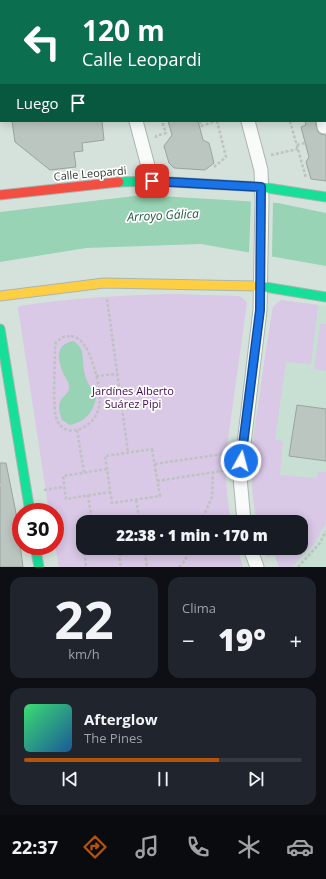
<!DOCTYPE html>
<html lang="es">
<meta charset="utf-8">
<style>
body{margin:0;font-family:"Open Sans",sans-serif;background:#20242c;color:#f1f3f6;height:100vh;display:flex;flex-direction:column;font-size:15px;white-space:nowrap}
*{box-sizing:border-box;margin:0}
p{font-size:13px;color:#9ea1a6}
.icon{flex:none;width:22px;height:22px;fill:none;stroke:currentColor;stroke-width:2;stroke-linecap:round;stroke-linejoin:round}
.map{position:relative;height:567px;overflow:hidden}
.panel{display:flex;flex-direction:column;gap:10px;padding:10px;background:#0d0f14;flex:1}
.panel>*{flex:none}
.guide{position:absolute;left:0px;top:0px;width:326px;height:122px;box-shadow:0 2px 10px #0003;background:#0b6e4f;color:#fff;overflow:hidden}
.speed{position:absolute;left:12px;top:503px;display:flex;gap:8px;font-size:20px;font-weight:700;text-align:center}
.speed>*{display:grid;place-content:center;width:52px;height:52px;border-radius:50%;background:#171b24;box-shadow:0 2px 10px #0003;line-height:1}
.speed .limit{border:6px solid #d22;background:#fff;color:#111}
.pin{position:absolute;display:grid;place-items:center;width:34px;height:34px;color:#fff;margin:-17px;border-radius:8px;box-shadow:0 2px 6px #0006}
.me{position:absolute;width:44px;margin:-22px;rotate:7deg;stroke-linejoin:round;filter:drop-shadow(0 0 3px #0008)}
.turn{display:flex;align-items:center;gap:14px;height:84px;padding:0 16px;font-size:18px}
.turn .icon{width:52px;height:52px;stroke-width:2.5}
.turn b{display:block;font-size:28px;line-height:34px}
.then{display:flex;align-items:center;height:38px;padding:0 16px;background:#0003;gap:8px;font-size:15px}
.big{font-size:30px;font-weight:800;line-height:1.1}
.panel .tile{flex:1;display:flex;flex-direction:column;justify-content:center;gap:6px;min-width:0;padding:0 14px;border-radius:12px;background:#20242c}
.panel .dial{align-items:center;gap:0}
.dial b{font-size:52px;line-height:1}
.song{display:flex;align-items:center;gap:12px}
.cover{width:48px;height:48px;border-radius:6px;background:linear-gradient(135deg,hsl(140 70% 55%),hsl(210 70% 35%))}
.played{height:4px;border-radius:2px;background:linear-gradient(90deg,#b45309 70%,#363941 70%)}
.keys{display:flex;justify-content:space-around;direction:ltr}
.heat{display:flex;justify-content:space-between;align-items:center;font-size:22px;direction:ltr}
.panel .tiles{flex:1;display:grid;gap:10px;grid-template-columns:1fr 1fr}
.tile:last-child{grid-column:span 2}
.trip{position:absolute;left:76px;top:515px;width:232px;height:40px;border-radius:12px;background:#171b24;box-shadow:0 2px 10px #0003;font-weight:800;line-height:40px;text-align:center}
.tab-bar{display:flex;height:64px;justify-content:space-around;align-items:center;background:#090b0e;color:#9ea1a6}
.tab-bar .icon{width:28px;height:28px}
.tab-bar .on{color:#b45309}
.tab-bar b{font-size:18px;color:#f1f3f6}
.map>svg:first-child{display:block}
.built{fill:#c8e0d3}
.green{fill:#d9c8e6}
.water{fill:#97d3b4}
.pier{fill:#d5e2db}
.building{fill:#bcc6c1;stroke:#9aa49e}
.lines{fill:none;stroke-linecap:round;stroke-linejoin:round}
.street-casing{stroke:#abb5b0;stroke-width:15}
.fast-casing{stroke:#abb5b0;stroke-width:11}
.slow-casing{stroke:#abb5b0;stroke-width:11}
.jam-casing{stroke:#abb5b0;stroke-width:11}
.path{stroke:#bec3c1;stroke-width:2.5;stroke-dasharray:3 2;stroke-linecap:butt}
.street{stroke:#f9fbfa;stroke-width:13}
.fast{stroke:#16e098;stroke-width:9}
.slow{stroke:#ffcf43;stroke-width:9}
.jam{stroke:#f24e42;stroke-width:9}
.route-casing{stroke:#114b97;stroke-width:10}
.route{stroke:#1a73e8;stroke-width:7}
.labels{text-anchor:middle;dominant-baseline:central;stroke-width:3.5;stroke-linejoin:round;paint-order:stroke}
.street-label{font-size:11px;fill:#2d3732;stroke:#fff}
.park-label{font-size:11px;fill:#400653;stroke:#fff}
.water-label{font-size:12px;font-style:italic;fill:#1c593e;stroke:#fff}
</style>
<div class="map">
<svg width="326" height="567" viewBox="0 0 326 567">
<rect width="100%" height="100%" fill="#d5e2db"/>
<path class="built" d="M281 300 326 306V567H279L275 556H266L264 548H301V522H257L254 506 251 472 252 443 273 307Z"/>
<g class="green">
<path d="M174 294 239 296 244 299 247 303 226 453C225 476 227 499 231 522H83V548H237L243 567H59L55 544V512H49L18 308 19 306C71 298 122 295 174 294Z"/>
<path d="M281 300 318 305 311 364 286 362 275 440 283 441 280 475 317 478 318 471 326 472V522L315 543 292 567H279L275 556H266L264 548H301V522H257C247 475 253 438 260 392 264 363 268 335 273 307Z"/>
<path d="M320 324H326V371L314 369Z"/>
</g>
<g class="water">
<path d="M143 195 278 203 326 213V266L201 244 86 248 0 262V212Z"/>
<path d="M73 341C87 349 81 362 85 375 87 383 93 391 96 398 93 412 85 422 70 425L62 420C60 414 58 408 60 402 62 396 70 394 69 386 69 383 66 378 64 375 58 361 54 345 73 341Z"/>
</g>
<path class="pier" d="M251 199 273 200 272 257 249 254Z"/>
<g class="building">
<path d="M12 121H102L104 140 82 143 83 151 74 152 76 167 50 170 15 142Z"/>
<path d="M168 121H198L203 140 209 143 214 163 205 170 174 168 169 163 164 146 172 135Z"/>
<path d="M305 121H315L318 132 321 134 326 135V181L311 179 306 162 309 157 301 127 306 125Z"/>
<path d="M297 405 326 409V461L289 456Z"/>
<path d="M0 463H6L16 513 23 567H0Z"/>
</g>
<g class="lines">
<defs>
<g id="street">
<path d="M103 0 104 1"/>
<path d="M216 0V1"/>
<path d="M296 0V1"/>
<path d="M325 96 326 99"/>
<path d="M136 121 152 181"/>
<path d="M323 121 324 127H326"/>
<path d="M244 522 240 477 260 310 262 200 261 170 248 121"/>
<path d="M250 548 257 567"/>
</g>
<g id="fast">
<path d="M119 182 152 181 261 187 326 197"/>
<path d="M259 286 326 297"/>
<path d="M0 329 30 512"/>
<path d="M35 546 39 567"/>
</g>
<path id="slow" d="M0 296 104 283 259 286"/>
<path id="jam" d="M0 195 119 182"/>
</defs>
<use href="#street" class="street-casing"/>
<use href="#fast" class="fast-casing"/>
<use href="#slow" class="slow-casing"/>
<use href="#jam" class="jam-casing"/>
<g class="path">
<path d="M129 0V1"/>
<path d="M168 0 169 1"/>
<path d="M251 0V1"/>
<path d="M325 60 326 64"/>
<path d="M200 121 201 126 216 121"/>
<path d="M290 121 306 178"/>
<path d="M156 138V136L166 133 162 121"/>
<path d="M297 145 305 143"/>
<path d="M271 155 298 149"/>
<path d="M214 167 226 157 217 121"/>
<path d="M107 299 128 452"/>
<path d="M71 336C77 337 81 340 85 346 92 355 101 390 100 401 100 405 98 410 97 413 91 428 66 440 57 420 52 409 55 365 55 350L56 342 63 337Z"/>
<path d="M96 376 117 374"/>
<path d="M77 430 84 472"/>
<path d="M152 449 160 496 112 503 105 456Z"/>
<path d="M155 464 229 453"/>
<path d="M107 469 63 476 66 499 110 492"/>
<path d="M157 481 228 470"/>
<path d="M0 485 8 483"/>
<path d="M44 490 64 487"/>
<path d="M88 495 92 522"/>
<path d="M136 500 140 522"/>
<path d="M201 522 212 497 213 472"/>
<path d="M84 548 86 567"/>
<path d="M118 548 121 567"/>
<path d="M144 548 147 567"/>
<path d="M119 555 145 551"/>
<path d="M179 567 185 561 190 548"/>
<path d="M298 567 320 543 326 531"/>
</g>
<use href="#street" class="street"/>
<use href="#fast" class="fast"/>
<use href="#slow" class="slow"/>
<use href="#jam" class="jam"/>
</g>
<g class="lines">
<defs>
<path id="route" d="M152 181 261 187 260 310 241 461"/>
</defs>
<use href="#route" class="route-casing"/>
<use href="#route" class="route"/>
</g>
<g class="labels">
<g class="street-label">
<text transform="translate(90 173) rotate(-5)">Calle Leopardi</text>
</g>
<g class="park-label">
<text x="133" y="390">Jardínes Alberto<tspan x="133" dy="13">Suárez Pipi</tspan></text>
</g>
<g class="water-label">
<text transform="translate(163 215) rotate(-3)">Arroyo Gálica</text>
</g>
</g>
</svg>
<div class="speed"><div class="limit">30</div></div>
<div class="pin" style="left:152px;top:181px;background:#d93025"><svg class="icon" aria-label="arrive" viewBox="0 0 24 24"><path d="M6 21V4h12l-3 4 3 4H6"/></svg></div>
<svg class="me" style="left:241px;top:461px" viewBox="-20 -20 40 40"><circle r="17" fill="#1a73e8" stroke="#fff" stroke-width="3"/><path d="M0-11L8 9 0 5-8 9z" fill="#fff"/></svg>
<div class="trip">22:38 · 1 min · 170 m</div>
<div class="guide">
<div class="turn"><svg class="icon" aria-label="left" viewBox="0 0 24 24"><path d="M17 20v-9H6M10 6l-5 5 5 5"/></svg><div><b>120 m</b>Calle Leopardi</div></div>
<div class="then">Luego<svg class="icon" aria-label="arrive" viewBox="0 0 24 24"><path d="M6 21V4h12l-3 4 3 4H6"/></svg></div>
</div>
</div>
<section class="panel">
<div class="tiles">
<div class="tile dial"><b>22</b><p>km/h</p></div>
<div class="tile"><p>Clima</p>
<div class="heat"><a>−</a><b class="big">19°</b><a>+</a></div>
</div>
<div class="tile">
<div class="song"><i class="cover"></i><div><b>Afterglow</b><p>The Pines</p></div></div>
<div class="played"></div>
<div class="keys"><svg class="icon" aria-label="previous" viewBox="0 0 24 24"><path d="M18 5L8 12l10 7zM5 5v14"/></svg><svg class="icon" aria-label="pause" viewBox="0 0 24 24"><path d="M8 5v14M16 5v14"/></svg><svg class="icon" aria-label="next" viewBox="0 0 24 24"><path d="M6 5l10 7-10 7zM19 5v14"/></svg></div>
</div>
</div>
</section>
<nav class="tab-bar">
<b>22:37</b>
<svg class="icon on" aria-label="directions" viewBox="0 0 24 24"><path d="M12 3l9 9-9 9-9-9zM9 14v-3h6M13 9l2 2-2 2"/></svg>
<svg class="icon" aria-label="music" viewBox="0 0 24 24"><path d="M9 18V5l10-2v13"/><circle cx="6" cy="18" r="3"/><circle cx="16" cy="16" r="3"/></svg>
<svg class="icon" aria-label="phone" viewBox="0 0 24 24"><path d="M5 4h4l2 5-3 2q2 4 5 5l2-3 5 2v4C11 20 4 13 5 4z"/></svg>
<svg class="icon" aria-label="climate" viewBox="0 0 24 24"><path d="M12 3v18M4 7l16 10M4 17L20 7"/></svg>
<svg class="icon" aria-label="car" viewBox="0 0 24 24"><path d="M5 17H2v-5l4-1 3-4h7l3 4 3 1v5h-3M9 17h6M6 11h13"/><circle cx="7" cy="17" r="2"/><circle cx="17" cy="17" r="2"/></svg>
</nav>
